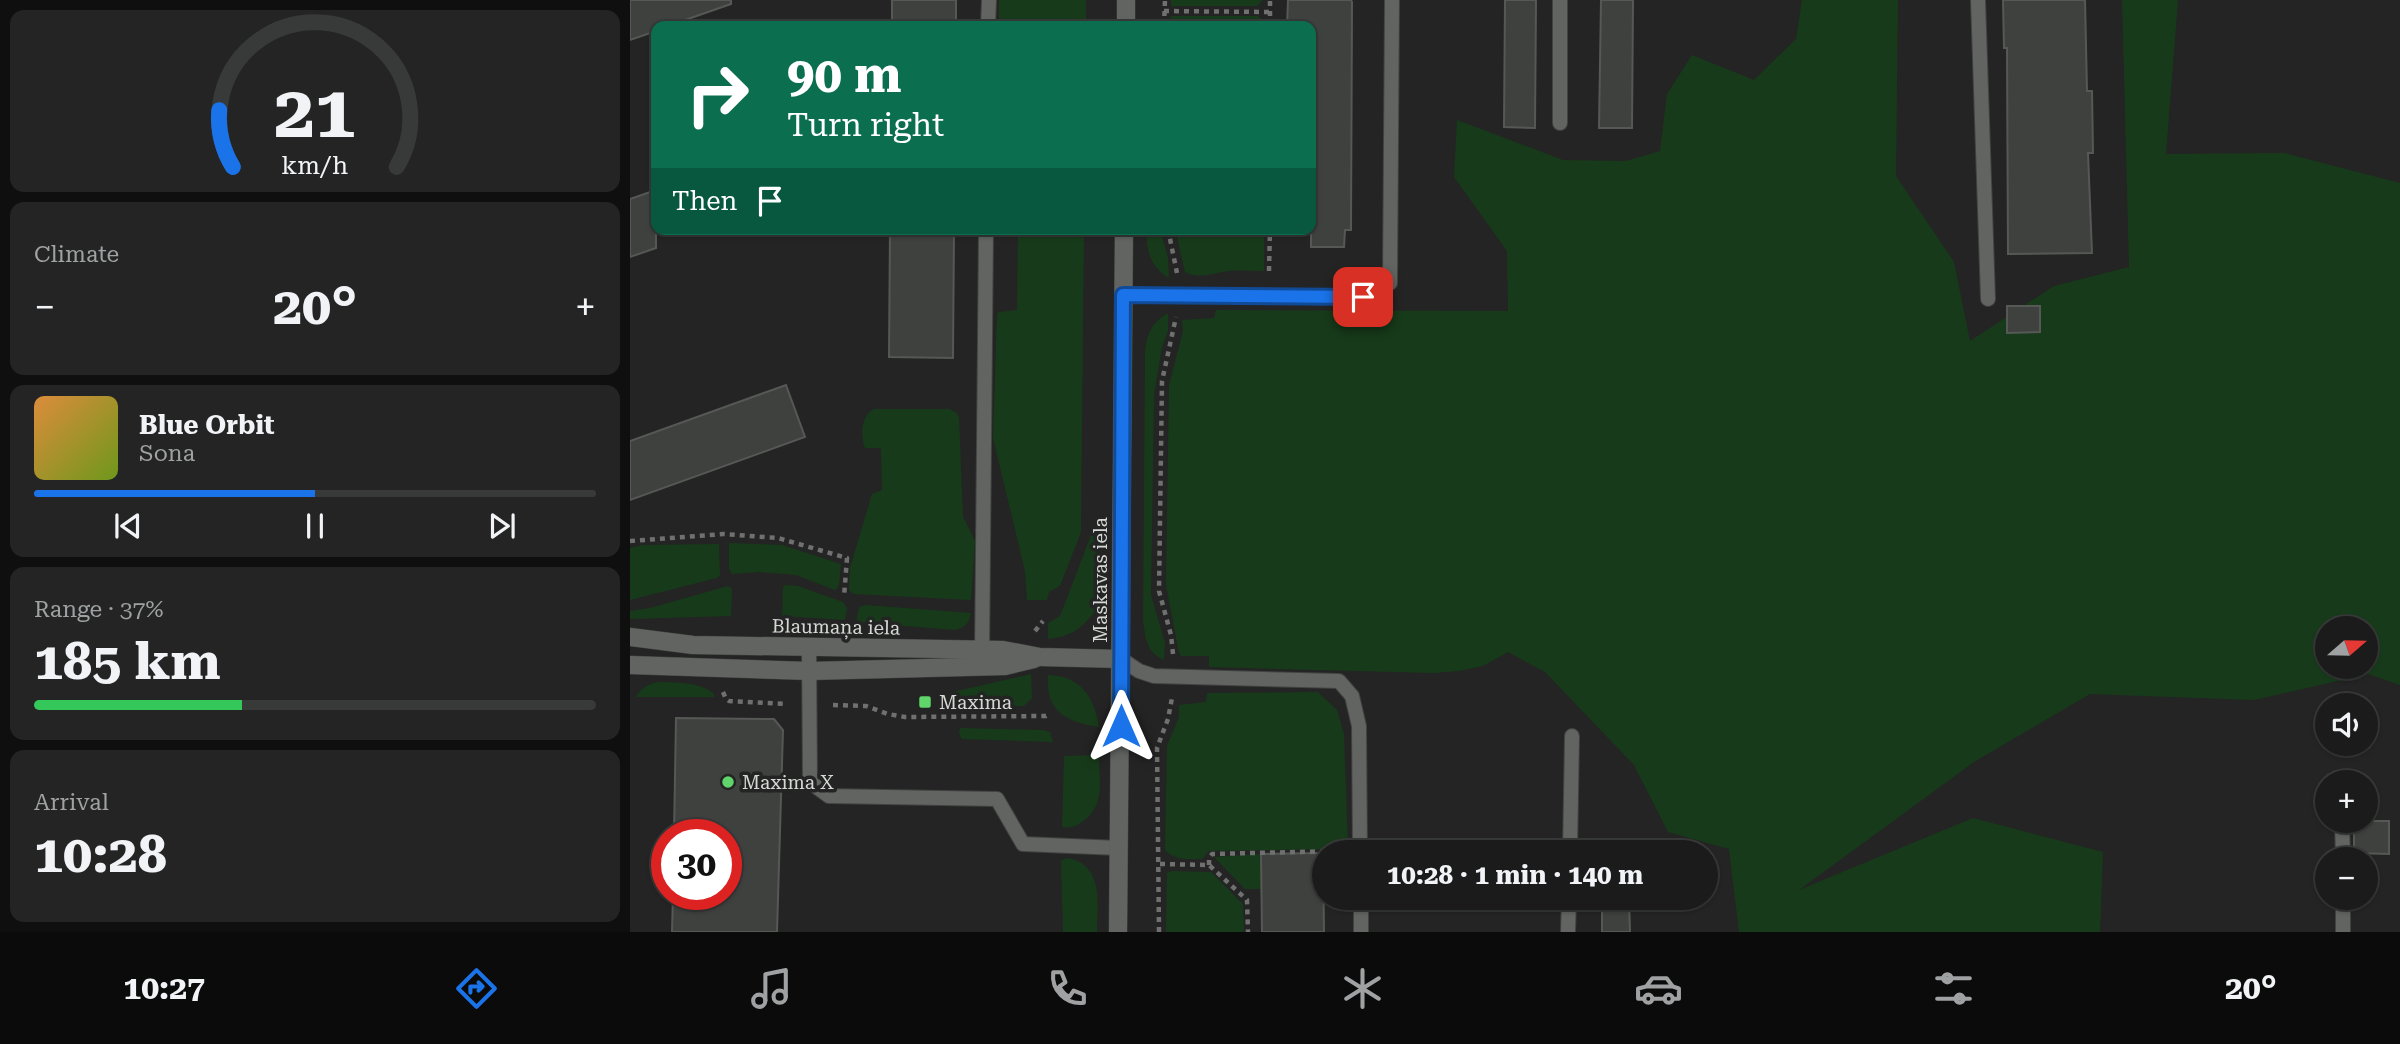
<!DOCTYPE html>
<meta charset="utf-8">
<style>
body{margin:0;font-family:"Roboto Serif",serif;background:#232423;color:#f1f3f6;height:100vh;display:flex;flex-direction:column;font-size:26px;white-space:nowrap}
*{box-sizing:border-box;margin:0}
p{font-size:23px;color:#9fa1a2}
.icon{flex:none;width:38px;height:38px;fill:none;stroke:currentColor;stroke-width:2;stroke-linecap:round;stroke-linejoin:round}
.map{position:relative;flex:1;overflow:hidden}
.drawer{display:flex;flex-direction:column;gap:10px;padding:10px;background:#0e0f0e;width:630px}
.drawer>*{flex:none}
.banner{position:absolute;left:21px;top:21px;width:665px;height:214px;border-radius:14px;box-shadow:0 2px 5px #0004,0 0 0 2px #383939;background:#0b6e4f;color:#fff;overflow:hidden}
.needle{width:46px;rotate:70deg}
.controls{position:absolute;left:1685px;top:616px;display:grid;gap:14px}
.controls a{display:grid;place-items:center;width:63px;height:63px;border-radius:50%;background:#1a1b1a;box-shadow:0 2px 5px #0004,0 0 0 2px #383939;font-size:35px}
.speed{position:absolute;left:21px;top:819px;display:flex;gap:14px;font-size:35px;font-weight:700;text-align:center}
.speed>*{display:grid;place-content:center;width:91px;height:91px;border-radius:50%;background:#1a1b1a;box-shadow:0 2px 5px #0004,0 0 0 2px #383939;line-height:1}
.speed .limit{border:10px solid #d22;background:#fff;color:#111}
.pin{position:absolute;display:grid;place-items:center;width:60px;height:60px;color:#fff;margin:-30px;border-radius:14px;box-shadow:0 4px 10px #0006}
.me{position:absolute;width:77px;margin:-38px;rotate:0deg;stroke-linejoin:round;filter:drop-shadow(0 0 5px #0008)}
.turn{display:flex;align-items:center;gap:24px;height:147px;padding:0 21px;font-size:32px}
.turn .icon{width:91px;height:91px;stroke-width:2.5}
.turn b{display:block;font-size:49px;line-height:60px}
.then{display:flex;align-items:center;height:66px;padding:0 21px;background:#0003;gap:14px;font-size:26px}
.big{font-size:52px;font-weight:700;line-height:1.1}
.drawer .widget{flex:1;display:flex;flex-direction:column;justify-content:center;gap:10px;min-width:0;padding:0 24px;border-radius:14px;background:#232423}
.drawer .dial{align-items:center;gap:0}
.dial svg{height:182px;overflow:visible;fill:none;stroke:#383939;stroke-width:7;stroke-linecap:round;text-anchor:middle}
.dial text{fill:#f1f3f6;stroke:none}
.song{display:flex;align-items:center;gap:21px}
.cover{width:84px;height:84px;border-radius:10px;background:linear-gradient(135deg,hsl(30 70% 55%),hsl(80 70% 35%))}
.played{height:7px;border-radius:4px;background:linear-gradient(90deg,#1a73e8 50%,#383939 50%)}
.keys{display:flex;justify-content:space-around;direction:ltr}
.heat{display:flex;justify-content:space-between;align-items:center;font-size:38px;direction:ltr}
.charge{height:10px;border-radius:5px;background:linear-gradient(90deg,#34c759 37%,#383939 0)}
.trip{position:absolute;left:682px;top:840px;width:406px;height:70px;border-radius:35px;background:#1a1b1a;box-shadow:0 2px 5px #0004,0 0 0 2px #383939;font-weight:700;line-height:70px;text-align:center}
.dock{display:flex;height:112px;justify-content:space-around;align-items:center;background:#0a0b0a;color:#9fa1a2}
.dock .icon{width:49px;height:49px}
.dock .current{color:#1a73e8}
.dock b{font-size:32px;color:#f1f3f6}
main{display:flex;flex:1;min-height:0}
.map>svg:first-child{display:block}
.green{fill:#173b1a;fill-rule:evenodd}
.building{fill:#3f413f;stroke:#565856;stroke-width:2}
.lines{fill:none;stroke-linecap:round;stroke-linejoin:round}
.service-casing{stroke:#414341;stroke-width:16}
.minor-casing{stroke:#414341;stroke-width:19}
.path{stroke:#6f706f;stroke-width:4.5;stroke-dasharray:5 5;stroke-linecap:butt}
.service{stroke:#616461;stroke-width:14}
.minor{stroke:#616461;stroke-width:18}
.route-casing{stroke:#114b97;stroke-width:18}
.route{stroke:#1a73e8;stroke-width:12}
.poi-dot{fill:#5fd56b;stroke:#232423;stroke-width:2.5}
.labels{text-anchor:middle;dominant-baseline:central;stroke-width:7;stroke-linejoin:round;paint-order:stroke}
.street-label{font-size:19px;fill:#d6d8d6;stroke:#232423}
.poi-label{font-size:19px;fill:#d6d8d6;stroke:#232423;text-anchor:start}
</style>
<main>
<section class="drawer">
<div class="widget dial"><svg viewBox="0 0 100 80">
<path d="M14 69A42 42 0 1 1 86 69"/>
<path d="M14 69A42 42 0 0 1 8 44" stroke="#1a73e8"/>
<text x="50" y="56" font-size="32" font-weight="700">21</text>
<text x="50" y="72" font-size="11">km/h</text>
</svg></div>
<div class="widget"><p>Climate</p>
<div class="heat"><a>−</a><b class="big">20°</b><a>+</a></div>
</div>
<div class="widget">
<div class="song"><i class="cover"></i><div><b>Blue Orbit</b><p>Sona</p></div></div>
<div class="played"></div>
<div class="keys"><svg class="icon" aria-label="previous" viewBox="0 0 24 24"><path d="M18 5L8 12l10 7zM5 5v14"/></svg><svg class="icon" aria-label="pause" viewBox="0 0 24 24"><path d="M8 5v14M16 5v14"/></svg><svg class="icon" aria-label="next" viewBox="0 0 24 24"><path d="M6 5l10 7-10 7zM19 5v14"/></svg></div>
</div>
<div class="widget"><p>Range · 37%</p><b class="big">185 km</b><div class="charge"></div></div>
<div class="widget"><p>Arrival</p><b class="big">10:28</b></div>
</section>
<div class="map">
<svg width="1770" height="932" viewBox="0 0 1770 932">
<rect width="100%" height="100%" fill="#232423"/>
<g class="green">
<rect x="369" y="0" width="87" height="26"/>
<path d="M541 0H633L627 6H541Z"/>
<path d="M1172 0H1268L1266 176 1324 262 1340 341 1424 286 1499 267 1492 0H1548L1536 154 1654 153 1770 183V685L1738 674 1624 700 1460 694 1344 762 1169 890 1343 818 1473 852 1470 932H1109L1099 849 1038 832 1004 765 915 672 878 652 853 666 829 671 803 673 579 667V656H551L549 653 536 585 539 385 553 331 552 320 584 318 586 310 878 311 877 251 824 177 827 120 933 160 996 161 1030 151 1037 94 1062 55 1124 80 1166 39ZM1698 628H1736V667H1698Z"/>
<path d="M541 16H628L634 21V26H541Z"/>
<path d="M388 229H454L451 532 430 586 419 592 417 600H397L395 571 363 438 367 314 369 312 387 310Z"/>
<path d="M517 229H530L538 258 539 278C520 267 516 250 517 229Z"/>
<path d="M545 229H634V271C622 271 610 270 599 271 586 272 569 280 555 272Z"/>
<path d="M538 313V331L532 347 524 394 521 595 535 643 534 660C516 652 516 639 513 621L515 353C517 334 521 323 538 313Z"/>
<path d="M244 409H319L326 412 329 418 333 517 345 541 341 600 223 594 219 590 220 568 242 494 252 490 251 448H235C230 435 231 415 244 409Z"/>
<path d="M461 524 472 538 469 607C452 627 445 636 418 639V623L430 616 460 538Z"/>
<path d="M99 543 152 545 211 564 209 585 206 590 202 589 166 575 129 572 102 574 99 569Z"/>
<path d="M89 544 90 575 87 578 0 600V548L13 545Z"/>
<path d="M155 585 168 586 213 602 217 608 215 620 152 616 153 587Z"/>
<path d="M98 586 102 589 101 616 0 619V611L20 608Z"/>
<path d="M235 605 341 613C338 624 336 627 325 630L226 622 229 607Z"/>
<path d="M401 674 402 698 394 706 323 707 319 704 318 693Z"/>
<path d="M418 675C451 676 464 697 469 727 437 722 415 712 418 675Z"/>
<path d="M27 682C46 683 69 681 84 694V697H6C11 688 17 685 27 682Z"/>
<path d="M688 692 707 710 714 734 718 849 579 851 572 859C558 859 545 861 535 850L537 746 549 717V705L576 702 577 693Z"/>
<path d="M330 728 413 730 420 732 423 742 332 739 329 734Z"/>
<path d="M469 755C469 777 475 802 457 818 449 825 442 829 432 827L434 756Z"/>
<path d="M631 854 632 889H615L584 857Z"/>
<path d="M436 858C474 863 468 904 467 932H433L431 861Z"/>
<path d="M542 871 581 872 613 904 614 932H536L537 873Z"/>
</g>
<g class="building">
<path d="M0 0H101V4L38 26H26V31L0 40Z"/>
<rect x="262" y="0" width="64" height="26"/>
<path d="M658 0H721L722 2 721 230H715L714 247H681V26H657Z"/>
<path d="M875 0H906L905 128 874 127Z"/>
<path d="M971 0H1003L1002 128H969Z"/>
<path d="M1373 0H1455L1457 91H1462L1463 153H1458L1462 253 1378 254 1377 48H1374Z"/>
<path d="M26 190V248L0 257V199Z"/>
<path d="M260 229H324L323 358 259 357Z"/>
<path d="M1377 306H1410V332L1377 333Z"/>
<path d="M156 385 175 437 0 500V441Z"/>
<path d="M46 718 144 719 153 730 147 932H42L43 894H96V835H44Z"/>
<path d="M1724 821H1759V854L1724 853Z"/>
<path d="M693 853 694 932H632L631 854Z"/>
<path d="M972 898H999L1000 932H972Z"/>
</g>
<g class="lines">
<defs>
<g id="service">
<path d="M1348 0 1358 299"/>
<path d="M358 26 359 0"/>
<path d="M930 123V0"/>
<path d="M493 295 733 297 760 283 762 0"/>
<path d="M179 647 180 782 199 796 367 799 393 844 489 848"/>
<path d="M352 658 356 229"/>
<path d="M491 659 509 671 524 676 709 681 722 696 729 726 730 852"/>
<path d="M1712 821 1713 859"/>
<path d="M940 852 942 736"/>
<path d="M731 898V932"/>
<path d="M1713 898V932"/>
<path d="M938 932 939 898"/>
</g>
<g id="minor">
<path d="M496 26V0"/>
<path d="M0 637 63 645 373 650 410 657 491 659"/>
<path d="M0 665 180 671 375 666 404 659"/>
<path d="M488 932 494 229"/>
</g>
</defs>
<use href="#service" class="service-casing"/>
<use href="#minor" class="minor-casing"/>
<g class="path">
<path d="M534 11 640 12"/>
<path d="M534 26 535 0"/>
<path d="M640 26V0"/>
<path d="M538 229 547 273"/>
<path d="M639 271 640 229"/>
<path d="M0 541 94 534 148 538 217 558 214 597"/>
<path d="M405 631 413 621"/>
<path d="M543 654 541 635 529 591 532 381 546 317"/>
<path d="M93 692 96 699 99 701 156 704"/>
<path d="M203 705 236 706 258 714 275 717 416 716 420 714"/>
<path d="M530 864 579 865 617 900 618 932"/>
<path d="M579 865V858L582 854 708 851"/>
<path d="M529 932 527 748 538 719 542 698"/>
</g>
<use href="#service" class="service"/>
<use href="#minor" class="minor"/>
</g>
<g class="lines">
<defs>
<path id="route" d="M491 726 493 295 733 297"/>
</defs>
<use href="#route" class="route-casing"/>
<use href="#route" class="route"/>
</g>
<g class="poi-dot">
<rect x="288" y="695" width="14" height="14" rx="3.5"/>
<circle cx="98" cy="782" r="7"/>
</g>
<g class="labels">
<g class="street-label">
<text transform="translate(470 580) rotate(-90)">Maskavas iela</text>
<text transform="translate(206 627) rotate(1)">Blaumaņa iela</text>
</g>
<g class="poi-label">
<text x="309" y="702">Maxima</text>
<text x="112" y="782">Maxima X</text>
</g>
</g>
</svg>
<div class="controls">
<a><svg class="needle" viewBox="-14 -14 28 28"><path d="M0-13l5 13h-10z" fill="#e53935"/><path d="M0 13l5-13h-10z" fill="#9fa1a2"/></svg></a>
<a><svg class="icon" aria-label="sound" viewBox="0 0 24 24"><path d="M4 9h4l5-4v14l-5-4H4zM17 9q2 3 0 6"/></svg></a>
<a>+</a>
<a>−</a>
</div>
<div class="speed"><div class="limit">30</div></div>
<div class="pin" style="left:733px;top:297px;background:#d93025"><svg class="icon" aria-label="arrive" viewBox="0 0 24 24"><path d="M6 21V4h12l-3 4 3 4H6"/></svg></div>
<svg class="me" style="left:491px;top:726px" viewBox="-20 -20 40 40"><path d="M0-17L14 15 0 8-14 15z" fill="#1a73e8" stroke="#fff" stroke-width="4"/></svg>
<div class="trip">10:28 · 1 min · 140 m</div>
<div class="banner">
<div class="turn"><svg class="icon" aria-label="right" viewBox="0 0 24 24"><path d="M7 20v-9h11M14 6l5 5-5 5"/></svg><div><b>90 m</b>Turn right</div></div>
<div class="then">Then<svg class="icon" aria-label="arrive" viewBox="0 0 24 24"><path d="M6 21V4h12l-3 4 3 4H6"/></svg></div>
</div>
</div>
</main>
<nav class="dock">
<b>10:27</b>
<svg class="icon current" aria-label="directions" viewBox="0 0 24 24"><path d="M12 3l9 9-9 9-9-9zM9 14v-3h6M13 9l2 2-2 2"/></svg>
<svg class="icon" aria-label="music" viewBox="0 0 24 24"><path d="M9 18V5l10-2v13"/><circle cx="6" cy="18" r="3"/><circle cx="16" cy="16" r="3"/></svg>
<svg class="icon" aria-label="phone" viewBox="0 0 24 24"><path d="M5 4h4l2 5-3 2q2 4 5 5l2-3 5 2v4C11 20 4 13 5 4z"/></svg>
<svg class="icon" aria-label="climate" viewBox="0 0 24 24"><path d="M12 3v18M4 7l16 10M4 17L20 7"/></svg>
<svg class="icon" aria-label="car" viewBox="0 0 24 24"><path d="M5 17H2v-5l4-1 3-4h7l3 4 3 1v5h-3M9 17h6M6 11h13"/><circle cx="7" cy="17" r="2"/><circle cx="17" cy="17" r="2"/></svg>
<svg class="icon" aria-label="filters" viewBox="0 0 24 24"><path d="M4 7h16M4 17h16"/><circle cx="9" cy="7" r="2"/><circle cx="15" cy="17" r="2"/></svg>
<b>20°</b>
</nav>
